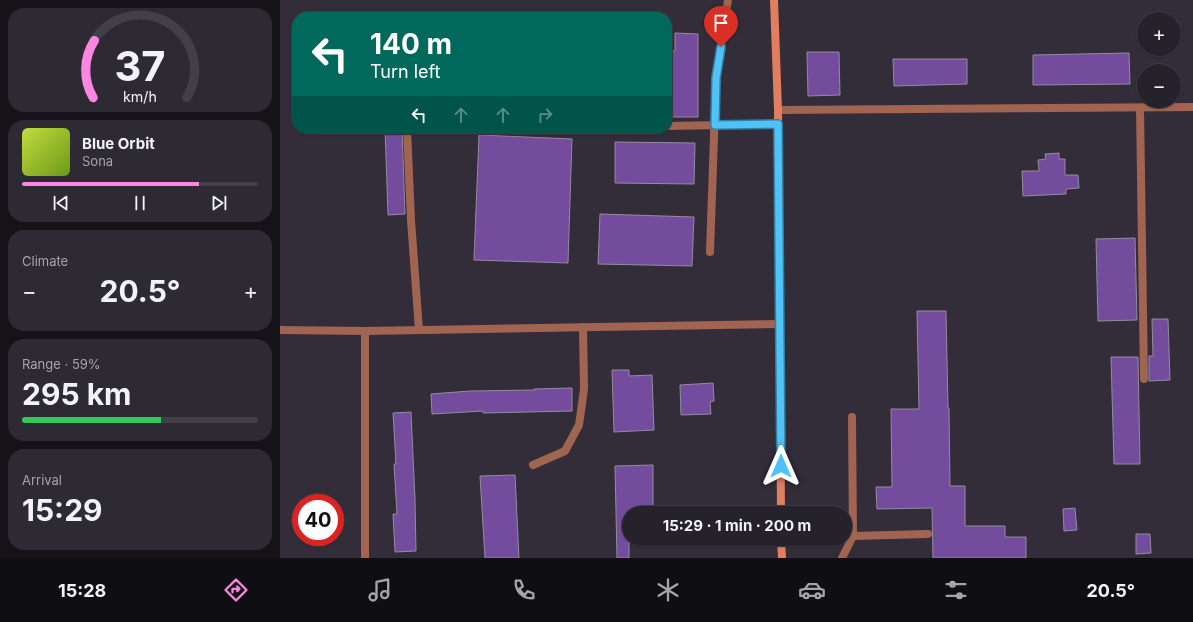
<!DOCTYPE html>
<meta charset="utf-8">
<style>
body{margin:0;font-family:Inter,sans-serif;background:#2e2a34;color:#f1f3f6;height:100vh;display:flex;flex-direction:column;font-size:15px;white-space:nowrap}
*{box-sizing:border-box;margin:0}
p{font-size:13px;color:#a4a4a9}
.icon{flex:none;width:22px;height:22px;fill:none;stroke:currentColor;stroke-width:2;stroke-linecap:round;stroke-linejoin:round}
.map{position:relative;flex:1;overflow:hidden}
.drawer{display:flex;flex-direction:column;gap:8px;padding:8px;background:#151318;width:280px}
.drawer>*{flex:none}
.top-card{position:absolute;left:12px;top:12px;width:380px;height:122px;border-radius:16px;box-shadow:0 1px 3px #0004,0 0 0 1px #423f48;background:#00695c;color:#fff;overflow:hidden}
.controls{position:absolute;left:857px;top:12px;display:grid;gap:8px}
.controls a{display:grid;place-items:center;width:44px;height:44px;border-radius:50%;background:#26222c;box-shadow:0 1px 3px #0004,0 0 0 1px #423f48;font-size:20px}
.speed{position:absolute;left:12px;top:494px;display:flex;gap:8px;font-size:20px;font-weight:700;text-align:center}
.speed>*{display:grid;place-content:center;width:52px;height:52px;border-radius:50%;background:#26222c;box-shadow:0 1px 3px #0004,0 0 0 1px #423f48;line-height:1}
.speed .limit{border:6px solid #d22;background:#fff;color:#111}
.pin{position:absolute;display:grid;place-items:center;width:34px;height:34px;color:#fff;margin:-41px -17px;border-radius:50% 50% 50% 0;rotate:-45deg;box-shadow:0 0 4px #0007}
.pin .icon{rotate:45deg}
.me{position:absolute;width:44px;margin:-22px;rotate:0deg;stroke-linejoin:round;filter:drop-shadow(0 0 3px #0008)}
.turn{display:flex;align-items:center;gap:14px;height:84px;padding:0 12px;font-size:18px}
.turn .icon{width:52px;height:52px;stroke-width:2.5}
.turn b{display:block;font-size:28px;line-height:34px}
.lanes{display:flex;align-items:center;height:38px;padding:0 12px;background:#0003;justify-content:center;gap:20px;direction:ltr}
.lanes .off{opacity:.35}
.big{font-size:30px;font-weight:700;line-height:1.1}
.drawer .tile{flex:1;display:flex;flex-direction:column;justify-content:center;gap:6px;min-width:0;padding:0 14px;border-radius:16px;background:#2e2a34}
.drawer .dial{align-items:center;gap:0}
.dial svg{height:104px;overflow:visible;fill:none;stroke:#423f48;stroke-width:7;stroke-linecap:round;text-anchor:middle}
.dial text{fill:#f1f3f6;stroke:none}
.song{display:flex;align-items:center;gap:12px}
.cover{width:48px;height:48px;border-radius:6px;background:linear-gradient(135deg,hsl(70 70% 55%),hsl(80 70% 35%))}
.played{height:4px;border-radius:2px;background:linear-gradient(90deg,#fd86e2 75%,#423f48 75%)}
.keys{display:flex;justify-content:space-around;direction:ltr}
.heat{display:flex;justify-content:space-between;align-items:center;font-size:22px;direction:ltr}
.charge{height:6px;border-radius:3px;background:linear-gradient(90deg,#34c759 59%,#423f48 0)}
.trip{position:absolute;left:342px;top:506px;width:230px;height:40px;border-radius:20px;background:#26222c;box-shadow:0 1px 3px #0004,0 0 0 1px #423f48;font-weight:700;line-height:40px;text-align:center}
.menu{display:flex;height:64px;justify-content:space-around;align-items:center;background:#0f0e12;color:#a4a4a9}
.menu .icon{width:28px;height:28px}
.menu .active{color:#fd86e2}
.menu b{font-size:18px;color:#f1f3f6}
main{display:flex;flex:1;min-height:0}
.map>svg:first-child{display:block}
.building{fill:#744c9d;stroke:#938c9d}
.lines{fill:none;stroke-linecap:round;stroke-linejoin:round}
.lane{stroke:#a16450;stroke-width:8}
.street{stroke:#a16450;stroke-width:8}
.secondary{stroke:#e07e5f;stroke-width:8}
.route-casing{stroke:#337fa1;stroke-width:10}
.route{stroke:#4fc3f7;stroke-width:7}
</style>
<main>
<section class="drawer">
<div class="tile dial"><svg viewBox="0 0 100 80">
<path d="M14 69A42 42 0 1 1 86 69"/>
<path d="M14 69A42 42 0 0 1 15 25" stroke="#fd86e2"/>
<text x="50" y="56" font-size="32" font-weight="700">37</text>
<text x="50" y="72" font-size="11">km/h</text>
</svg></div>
<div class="tile">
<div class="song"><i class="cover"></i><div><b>Blue Orbit</b><p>Sona</p></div></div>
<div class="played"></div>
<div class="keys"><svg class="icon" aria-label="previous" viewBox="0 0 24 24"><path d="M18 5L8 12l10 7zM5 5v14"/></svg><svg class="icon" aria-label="pause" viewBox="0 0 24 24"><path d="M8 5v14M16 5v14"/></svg><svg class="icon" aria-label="next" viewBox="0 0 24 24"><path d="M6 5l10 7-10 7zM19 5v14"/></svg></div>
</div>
<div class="tile"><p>Climate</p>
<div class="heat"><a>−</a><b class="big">20.5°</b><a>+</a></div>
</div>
<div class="tile"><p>Range · 59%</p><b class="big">295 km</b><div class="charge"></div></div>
<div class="tile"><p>Arrival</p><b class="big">15:29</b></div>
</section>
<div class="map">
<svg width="913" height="558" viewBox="0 0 913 558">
<rect width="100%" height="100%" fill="#332d3a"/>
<g class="building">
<path d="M395 33 418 34V117H391L392 77H387V51H395Z"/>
<path d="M527 52H559L560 95 528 96Z"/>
<path d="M849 53 850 84 753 85V55Z"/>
<path d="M613 59H687V84L614 86Z"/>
<path d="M105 129H122L125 214 108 215Z"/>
<path d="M199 135 292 139 288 263 194 260Z"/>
<path d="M335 142 415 143 414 184 335 183Z"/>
<path d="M779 153V159H785V175H798L799 188 786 189V194L743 196 742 171H759L758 160 766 159 765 154Z"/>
<path d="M320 214 414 217 412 266 318 264Z"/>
<path d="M855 238 857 320 818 321 816 239Z"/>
<path d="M637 311H666L668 408H669L670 486H685V526H725V537H746V558H653L652 508 597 509 596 487H612L611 409H639Z"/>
<path d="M872 319H888L890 380 869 381V356H873Z"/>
<path d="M831 357H858L860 464H834Z"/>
<path d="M332 370H349V376L372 375 374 430 334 432Z"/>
<path d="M433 383 434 401 430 402 431 414 401 415 400 385Z"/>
<path d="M292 388V411L203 413V411L152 414 151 394 190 391 254 390V389Z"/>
<path d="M131 412 135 499 136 551 115 552 113 514H117L114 464H116L113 413Z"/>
<path d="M373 465V513H349V558H337L335 466Z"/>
<path d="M235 475 239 558H205L200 476Z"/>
<path d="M795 508 797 530 784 531 783 509Z"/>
<path d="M856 534H870L871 553 856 554Z"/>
</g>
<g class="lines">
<g class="lane">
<path d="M860 108 864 379"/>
<path d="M127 129 131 220 139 330"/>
<path d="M572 417 573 536"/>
<path d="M253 465 285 451 299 425 304 389 303 327"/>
<path d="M562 558 573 536 648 534"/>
</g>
<g class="street">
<path d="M498 110 913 107"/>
<path d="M387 126 498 124"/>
<path d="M430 252 436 78 448 0"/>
<path d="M0 330 85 331 500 324"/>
<path d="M85 331V558"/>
</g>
<g class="secondary">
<path d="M494 0 498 110 501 513"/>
<path d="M501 539 502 558"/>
</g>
</g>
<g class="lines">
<defs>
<path id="route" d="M441 47 436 78 435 125 498 124 501 466"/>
</defs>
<use href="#route" class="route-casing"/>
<use href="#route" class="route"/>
</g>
</svg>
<div class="controls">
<a>+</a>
<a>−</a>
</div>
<div class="speed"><div class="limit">40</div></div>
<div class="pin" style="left:441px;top:47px;background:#d93025"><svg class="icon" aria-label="arrive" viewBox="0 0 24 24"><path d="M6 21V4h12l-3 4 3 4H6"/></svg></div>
<svg class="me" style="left:501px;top:466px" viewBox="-20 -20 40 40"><path d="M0-17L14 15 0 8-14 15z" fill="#4fc3f7" stroke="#fff" stroke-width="4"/></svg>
<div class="trip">15:29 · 1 min · 200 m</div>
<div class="top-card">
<div class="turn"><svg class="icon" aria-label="left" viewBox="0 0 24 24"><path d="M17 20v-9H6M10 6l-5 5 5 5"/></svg><div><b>140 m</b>Turn left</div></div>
<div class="lanes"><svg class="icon" aria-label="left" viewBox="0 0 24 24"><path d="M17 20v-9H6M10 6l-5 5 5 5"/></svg><svg class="icon off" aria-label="ahead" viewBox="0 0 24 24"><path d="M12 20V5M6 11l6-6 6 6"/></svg><svg class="icon off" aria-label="ahead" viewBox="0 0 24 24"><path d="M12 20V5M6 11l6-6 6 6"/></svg><svg class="icon off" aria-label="right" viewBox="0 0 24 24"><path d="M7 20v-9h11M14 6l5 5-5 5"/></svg></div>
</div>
</div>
</main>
<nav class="menu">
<b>15:28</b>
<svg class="icon active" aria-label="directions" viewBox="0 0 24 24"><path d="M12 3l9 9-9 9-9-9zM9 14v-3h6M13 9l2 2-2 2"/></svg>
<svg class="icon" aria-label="music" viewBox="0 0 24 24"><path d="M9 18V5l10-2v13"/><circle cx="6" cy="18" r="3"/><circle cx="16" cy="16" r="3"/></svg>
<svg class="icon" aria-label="phone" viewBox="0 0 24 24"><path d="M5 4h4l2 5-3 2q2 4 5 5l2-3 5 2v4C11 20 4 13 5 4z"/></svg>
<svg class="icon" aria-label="climate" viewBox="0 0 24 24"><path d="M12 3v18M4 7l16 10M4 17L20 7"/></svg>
<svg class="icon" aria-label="car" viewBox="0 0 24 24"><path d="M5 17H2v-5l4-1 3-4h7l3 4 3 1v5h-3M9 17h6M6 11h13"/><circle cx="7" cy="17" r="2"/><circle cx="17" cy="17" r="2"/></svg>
<svg class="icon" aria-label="filters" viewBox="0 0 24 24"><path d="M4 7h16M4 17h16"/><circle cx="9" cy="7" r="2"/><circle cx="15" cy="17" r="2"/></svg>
<b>20.5°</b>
</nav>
